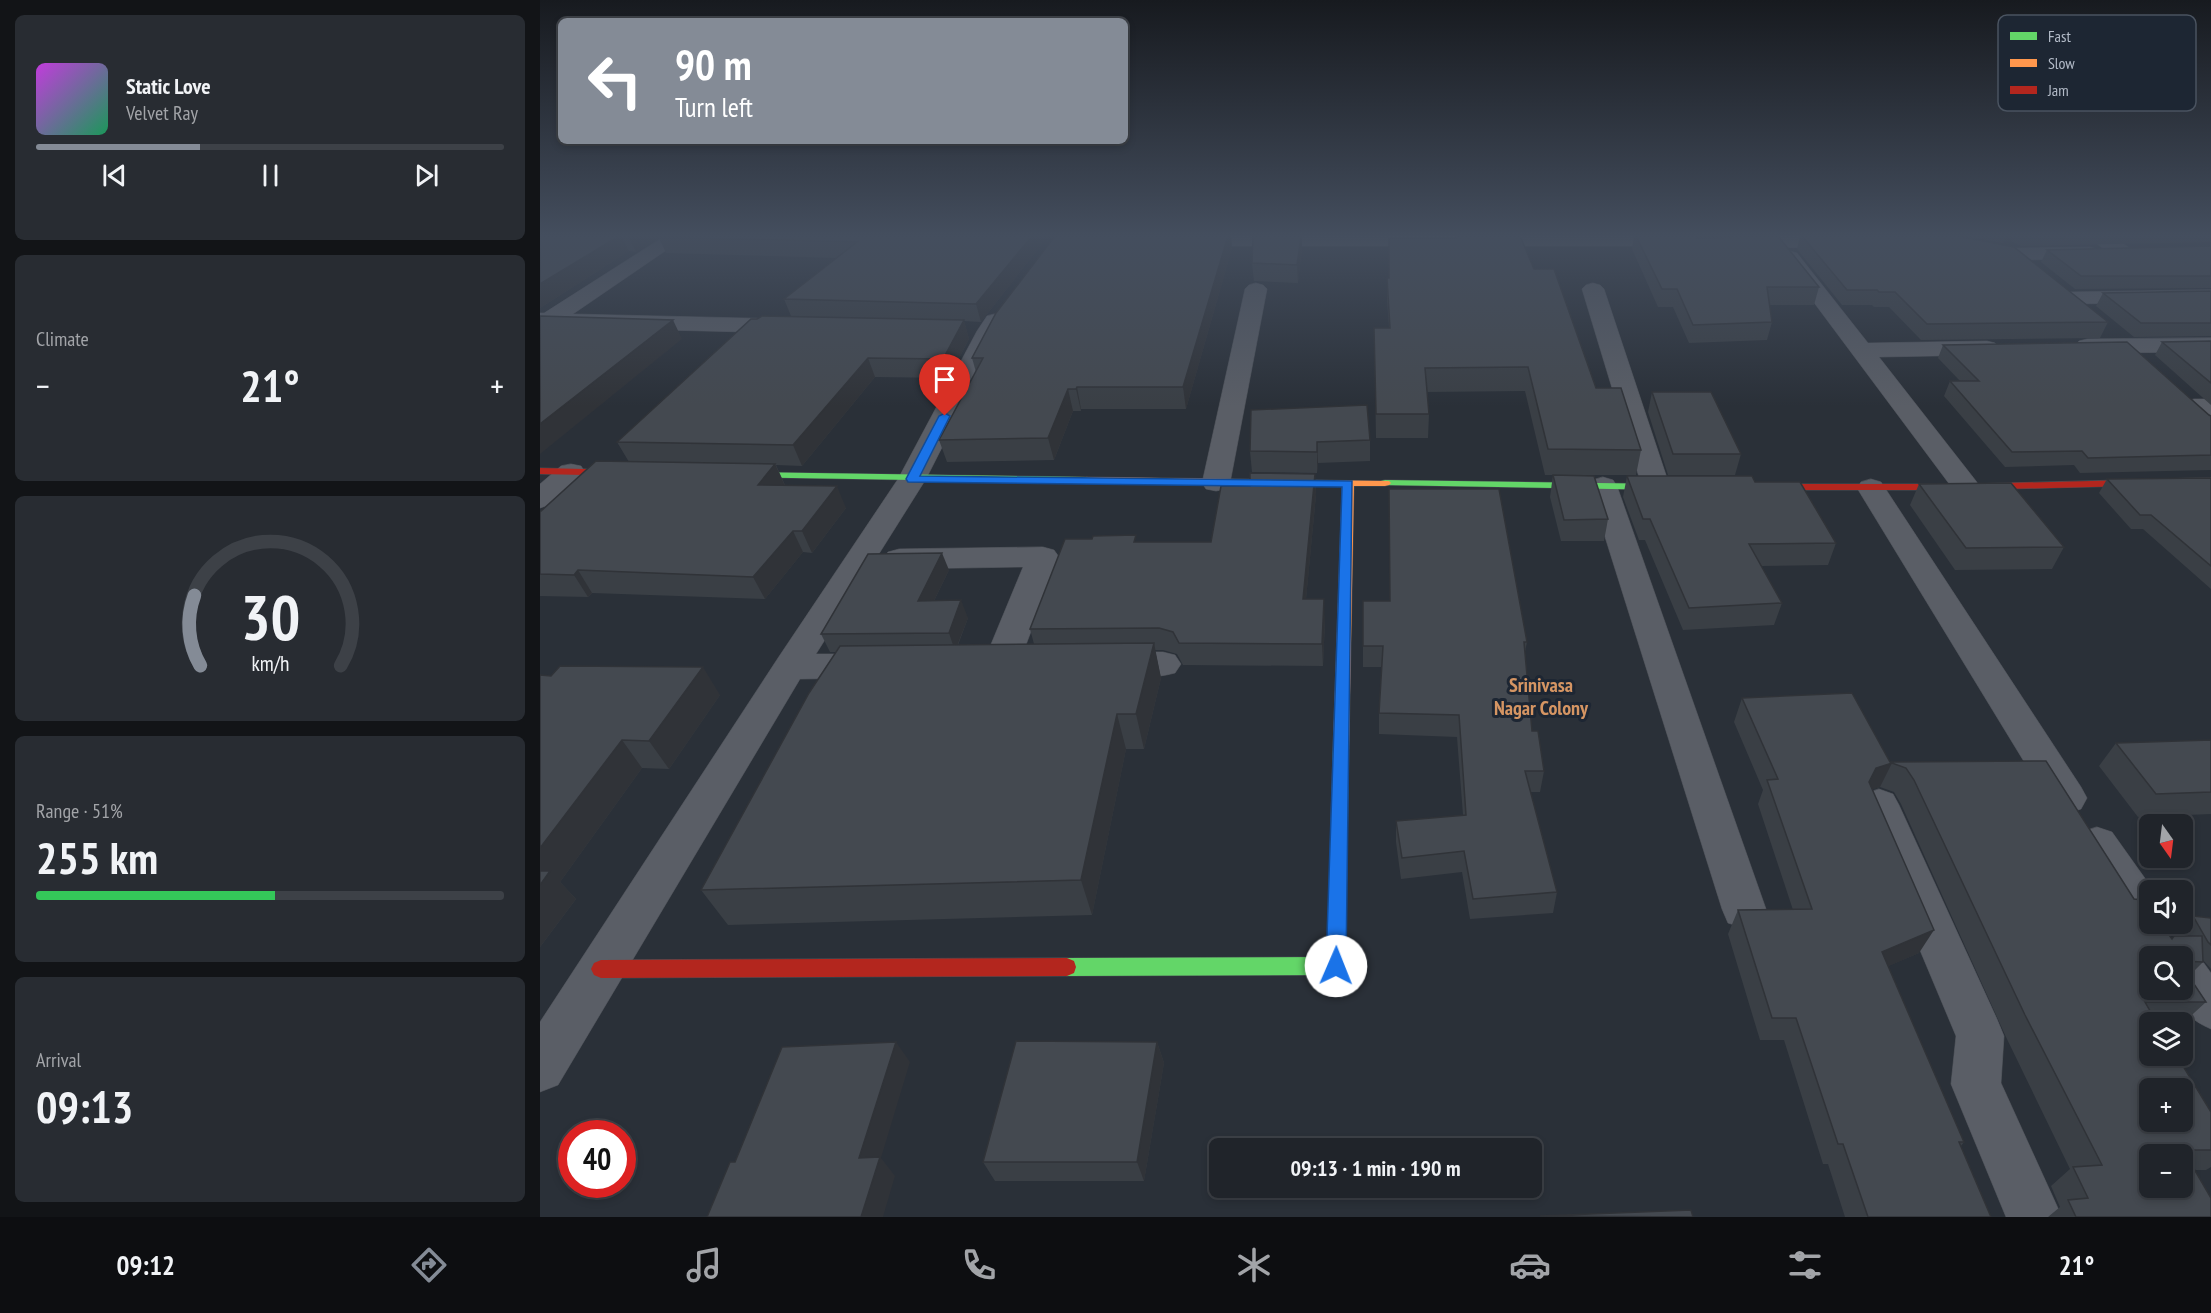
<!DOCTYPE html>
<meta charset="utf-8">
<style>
body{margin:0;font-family:"PT Sans Narrow",sans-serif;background:#282c32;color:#f1f3f6;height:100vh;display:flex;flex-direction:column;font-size:22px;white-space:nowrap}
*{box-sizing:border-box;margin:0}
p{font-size:20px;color:#a2a4a8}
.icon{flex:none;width:33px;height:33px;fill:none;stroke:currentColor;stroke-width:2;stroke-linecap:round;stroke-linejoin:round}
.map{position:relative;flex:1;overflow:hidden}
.drawer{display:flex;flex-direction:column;gap:15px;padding:15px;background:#121417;width:540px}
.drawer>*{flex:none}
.top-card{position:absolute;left:18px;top:18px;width:570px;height:126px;border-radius:9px;box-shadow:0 3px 9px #0003,0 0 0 2px #3d4147;background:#848b96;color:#fff;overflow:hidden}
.needle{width:39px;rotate:166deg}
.tools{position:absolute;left:1599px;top:814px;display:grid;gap:12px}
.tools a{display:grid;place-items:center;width:54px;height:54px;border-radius:9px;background:#20242a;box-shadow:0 3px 9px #0003,0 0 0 2px #3d4147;font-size:30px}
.speed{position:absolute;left:18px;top:1120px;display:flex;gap:12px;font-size:30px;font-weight:700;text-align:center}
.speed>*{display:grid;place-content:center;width:78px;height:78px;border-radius:50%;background:#20242a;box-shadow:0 3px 9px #0003,0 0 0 2px #3d4147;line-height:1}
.speed .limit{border:9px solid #d22;background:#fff;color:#111}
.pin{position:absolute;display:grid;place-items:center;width:51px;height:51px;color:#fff;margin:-62px -26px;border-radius:50% 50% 50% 0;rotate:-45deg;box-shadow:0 0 6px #0007}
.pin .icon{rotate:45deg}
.me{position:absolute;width:66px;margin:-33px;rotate:1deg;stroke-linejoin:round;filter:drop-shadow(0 0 4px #0008)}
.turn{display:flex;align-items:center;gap:21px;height:126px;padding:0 18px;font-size:27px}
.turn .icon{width:78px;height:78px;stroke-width:2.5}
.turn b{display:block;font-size:42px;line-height:51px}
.big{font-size:45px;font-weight:700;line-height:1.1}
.drawer .tile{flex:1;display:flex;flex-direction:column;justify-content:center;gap:9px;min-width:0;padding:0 21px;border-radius:9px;background:#282c32}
.drawer .dial{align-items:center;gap:0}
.dial svg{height:156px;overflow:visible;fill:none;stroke:#3d4147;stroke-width:7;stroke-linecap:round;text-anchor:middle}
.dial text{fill:#f1f3f6;stroke:none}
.song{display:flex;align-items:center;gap:18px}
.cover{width:72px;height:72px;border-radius:9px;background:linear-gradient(135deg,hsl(290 70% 55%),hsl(150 70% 35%))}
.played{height:6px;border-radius:3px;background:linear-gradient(90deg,#848b96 35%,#3d4147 35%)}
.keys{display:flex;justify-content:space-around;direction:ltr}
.heat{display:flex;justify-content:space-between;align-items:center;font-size:33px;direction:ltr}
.charge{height:9px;border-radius:4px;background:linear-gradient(90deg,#34c759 51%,#3d4147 0)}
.trip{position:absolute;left:669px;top:1138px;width:333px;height:60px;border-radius:9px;background:#20242a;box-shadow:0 3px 9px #0003,0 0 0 2px #3d4147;font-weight:700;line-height:60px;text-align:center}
.menu{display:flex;height:96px;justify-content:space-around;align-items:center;background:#0d0e11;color:#a2a4a8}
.menu .icon{width:42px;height:42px}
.menu .current{color:#848b96}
.menu b{font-size:27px;color:#f1f3f6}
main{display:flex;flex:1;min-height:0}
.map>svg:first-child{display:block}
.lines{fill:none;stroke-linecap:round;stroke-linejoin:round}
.street-casing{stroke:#484c53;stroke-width:1}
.fast-casing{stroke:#484c53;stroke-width:1}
.slow-casing{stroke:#484c53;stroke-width:1}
.jam-casing{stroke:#484c53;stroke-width:1}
.street{fill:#5a5e66;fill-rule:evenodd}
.fast{fill:#63d668;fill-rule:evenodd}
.slow{fill:#ff974d;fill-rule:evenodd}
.jam{fill:#b3261e;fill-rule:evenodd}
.wall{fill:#3a3f45;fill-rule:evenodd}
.shaded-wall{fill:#303338}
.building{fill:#444950;stroke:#303338;stroke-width:1.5;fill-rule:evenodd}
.route{fill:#1a73e8;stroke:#114b97;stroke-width:1.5}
.labels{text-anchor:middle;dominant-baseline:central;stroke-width:6;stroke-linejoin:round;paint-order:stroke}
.neighbourhood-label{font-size:20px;font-weight:bold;fill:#d59563;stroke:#1d2633}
.key{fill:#1d2633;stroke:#4a5360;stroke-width:1.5}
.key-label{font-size:16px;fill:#b4bcc9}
</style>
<main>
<section class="drawer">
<div class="tile">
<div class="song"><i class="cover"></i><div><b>Static Love</b><p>Velvet Ray</p></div></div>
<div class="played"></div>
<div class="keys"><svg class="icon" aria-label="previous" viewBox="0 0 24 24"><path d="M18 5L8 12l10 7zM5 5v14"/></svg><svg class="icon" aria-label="pause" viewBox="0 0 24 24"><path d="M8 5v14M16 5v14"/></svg><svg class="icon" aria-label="next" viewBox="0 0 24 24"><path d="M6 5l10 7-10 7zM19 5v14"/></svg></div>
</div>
<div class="tile"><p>Climate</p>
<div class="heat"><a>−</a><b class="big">21°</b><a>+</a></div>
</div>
<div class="tile dial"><svg viewBox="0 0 100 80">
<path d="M14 69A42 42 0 1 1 86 69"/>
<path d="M14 69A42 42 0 0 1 11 33" stroke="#848b96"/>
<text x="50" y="56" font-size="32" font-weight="700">30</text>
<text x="50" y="72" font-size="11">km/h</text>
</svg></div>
<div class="tile"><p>Range · 51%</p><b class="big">255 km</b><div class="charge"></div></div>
<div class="tile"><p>Arrival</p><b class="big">09:13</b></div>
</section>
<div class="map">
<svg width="1671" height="1217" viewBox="0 0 1671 1217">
<rect width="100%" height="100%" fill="#2a3038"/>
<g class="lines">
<defs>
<g id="street">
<path d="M125 236H147L33 314 248 319 256 321 259 326 256 331 248 333 0 327V313H4Z"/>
<path d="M639 236H1144L1147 240 1144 244 1137 246H646L639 244 636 240Z"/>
<path d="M1193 236H1305L1312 238 1315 242 1312 246 1305 248 1197 247 1190 245 1187 241Z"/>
<path d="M1550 236H1573L1595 252 1592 256C1579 260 1557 247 1550 236Z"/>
<path d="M1440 241 1477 248 1550 247 1557 249 1560 253 1557 257 1550 259 1477 260 1433 251 1430 247 1433 243Z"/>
<path d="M1250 251 1257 253 1328 343 1447 341 1455 343 1459 348 1455 353 1447 355 1339 357 1436 481 1440 487 1436 493 1426 496 1416 493 1240 257 1243 253Z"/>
<path d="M716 283 723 285 727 289 690 483 686 489 676 491 666 489 662 483 705 289 709 285Z"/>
<path d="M1053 283 1060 285 1064 289 1130 487 1126 493 1116 496 1106 493 1102 487 1042 289 1046 285Z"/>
<path d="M1671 290V302L1529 304 1521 303 1518 298 1521 293 1529 292Z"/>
<path d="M455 314 463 316 466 321 386 479 276 654H332L344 657 350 666 344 675 332 678 260 679 18 1085 0 1092V1022L238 658 358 479 437 331 447 316Z"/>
<path d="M1671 338V352L1547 353 1539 351 1535 346 1539 341 1547 339Z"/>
<path d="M1654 399H1671V415L1645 412 1641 407 1645 402Z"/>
<path d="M31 464 41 466 45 472C35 486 17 504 0 508V484L21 466Z"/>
<path d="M1063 477 1073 480 1077 486 1226 909 1220 923 1204 928 1188 923 1182 909 1049 486 1053 480Z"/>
<path d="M1331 479 1341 482 1345 488 1541 787 1547 798 1541 809 1527 814 1513 809 1317 488 1321 482Z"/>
<path d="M503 547 514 550 519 557 478 666 472 675 460 678 448 675 442 666 483 567 359 569 348 566 343 559 348 552 359 549Z"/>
<path d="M573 652H623L635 655 641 664 635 673C613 679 583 679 561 673L555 664 561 655Z"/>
<path d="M1339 789 1353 794 1359 805 1457 1019 1464 1036 1461 1083 1522 1217H1466L1411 1084 1416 1036 1319 805 1325 794Z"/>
<path d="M1557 827 1572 832 1614 891H1610V924H1631L1626 935 1610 941 1594 935 1542 856 1536 844 1542 832Z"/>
<path d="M1642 949 1658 955 1671 973V1029C1650 1020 1641 1009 1629 990H1642V957H1625Z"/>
</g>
<g id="fast">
<path d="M197 472 547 477 553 480 547 483 193 477V473Z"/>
<path d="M845 480 1129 484 1135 487 1129 490 841 485 839 483 841 481Z"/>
<path d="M801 742 807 744 809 748 805 966 803 972 796 975 527 976 520 973 518 967 520 961 527 958 787 957 793 748 795 744Z"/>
</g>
<path id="slow" d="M547 477 849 481 851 483 849 485 845 486H814L809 748 807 752 801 754 795 752 793 748 802 486 543 482 541 480Z"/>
<g id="jam">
<path d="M0 468 88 470 94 473 88 476 0 474Z"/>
<path d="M1671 478V484L1426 490H1217L1211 487 1217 484H1426Z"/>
<path d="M527 958 534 961 536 967 534 973 527 976 61 978 54 975 51 969 54 963 61 960Z"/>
</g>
</defs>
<use href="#street" class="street-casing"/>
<use href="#fast" class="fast-casing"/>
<use href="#slow" class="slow-casing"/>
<use href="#jam" class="jam-casing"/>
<use href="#street" class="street"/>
<use href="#fast" class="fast"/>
<use href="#slow" class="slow"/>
<use href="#jam" class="jam"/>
</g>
<g class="wall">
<path d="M0 236H508L441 322 424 321 429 339 409 378 335 377 262 466 236 465 245 485 306 508 272 553 263 552 225 599 52 593 48 597 0 596V512L89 462 77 442 217 319 251 316 244 299 297 258 126 253 119 238 96 252 89 251 0 308Z"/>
<path d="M515 236H691L692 248 646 409H541V411H533L514 460 407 462 399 440 436 372 432 358Z"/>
<path d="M916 236H980L994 269 1056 388 1101 450 1096 475H1005L985 391 887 392 889 414 888 438H836L834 328H849L847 300V278H849L916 238Z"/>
<path d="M1094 236H1156L1157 238 1279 287 1274 305H1229L1232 322 1227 340 1149 343 1133 307H1118L1092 249Z"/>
<path d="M1260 236H1418L1568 322 1560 338 1381 340 1349 307H1334L1332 305H1302L1257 249Z"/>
<path d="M1425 236H1671V242L1481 246 1471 241 1463 243Z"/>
<path d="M1671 246V288L1535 289 1501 262 1507 250Z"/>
<path d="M762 248 758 283 714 281 712 263Z"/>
<path d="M1671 291V336L1594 337 1556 306 1563 293Z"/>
<path d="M1671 341V405L1615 355 1622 342Z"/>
<path d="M1403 345 1671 416V470L1540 473 1534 465 1465 467 1404 396 1410 381H1420L1398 358Z"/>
<path d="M1112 392 1201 454 1195 475H1128L1108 412Z"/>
<path d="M711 410 830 440V461L778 463 777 473 712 472 710 451Z"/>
<path d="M775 474 776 495 766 599 785 621 783 666 643 665 637 654 623 650H615L621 678 604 749H586L552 915 188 925 161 890 296 652H290L281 634 409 570 394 601 428 618 418 645 494 644 490 629 597 542H671L710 486Z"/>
<path d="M1013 475 1068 519 1064 541H1021L1010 497Z"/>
<path d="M1087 476 1215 482 1296 543 1288 565 1221 566 1242 603 1234 625 1143 630 1105 540H1099L1083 497Z"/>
<path d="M1671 478V589L1603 529H1591L1559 493 1567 479Z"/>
<path d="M1379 484 1524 547 1512 569 1415 570 1370 505Z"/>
<path d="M823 601 987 642 985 652 992 731 1004 771 1000 792H990L1017 892 1013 913 930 919 922 872 861 879 856 842V821L923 815 917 737 839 734V713L842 667H823Z"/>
<path d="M0 675 180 695 129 769 102 768 20 882 36 899 0 947Z"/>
<path d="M1202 698 1350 762 1506 761 1594 899 1631 939 1647 936 1642 928 1653 916 1671 918V969L1663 960V962L1649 976 1666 1002 1642 1024V1023H1610L1671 1112V1167L1666 1170H1655L1671 1217H1508L1520 1207 1511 1186 1530 1169 1466 1037 1361 804 1354 792 1340 787 1332 789 1379 953 1348 966 1424 1142 1421 1146 1451 1217H1305L1288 1164H1283L1244 1040H1220L1188 934 1198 910H1253L1218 804 1223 790 1194 722ZM1610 957H1642V990Z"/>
<path d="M1671 740V814L1598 817 1559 766 1576 743Z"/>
<path d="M617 1042 624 1063 604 1181H455L443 1162Z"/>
</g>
<g class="shaded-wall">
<path d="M79 236H81L89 251 0 308V284Z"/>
<path d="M88 236H121L118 237 119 238 96 252Z"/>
<path d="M492 236H508L441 322 436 304Z"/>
<path d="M688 236H691L692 248 646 409 643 387Z"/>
<path d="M761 236H762V248L758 283 757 265Z"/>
<path d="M1466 236H1473L1471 241 1463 243Z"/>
<path d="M133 320 142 339 0 454V424Z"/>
<path d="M424 320 429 339 409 378 403 359Z"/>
<path d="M328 358 335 377 262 466 253 445Z"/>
<path d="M537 387 541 409V411L536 389Z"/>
<path d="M528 389 533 411 514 460 508 438Z"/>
<path d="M777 442 778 463 777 473Z"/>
<path d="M235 464 245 486 218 485Z"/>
<path d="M775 474 776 495 764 621 763 599Z"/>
<path d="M297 486 306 508 272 553 262 531Z"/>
<path d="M253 531 263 552 225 599 213 577Z"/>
<path d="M402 553 409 570 385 619 378 601Z"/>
<path d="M38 570 52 593 48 597 34 575Z"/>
<path d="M784 599 785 621 783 666 782 644Z"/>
<path d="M421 600 428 618 415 651 409 633Z"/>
<path d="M614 643 621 678 604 749 596 714Z"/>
<path d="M163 667 180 695 129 769 109 741Z"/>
<path d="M577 714 586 749 552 915 541 880Z"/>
<path d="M82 740 102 768 20 882 36 899 0 947V848Z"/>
<path d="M1352 763 1340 787 1324 792 1336 768Z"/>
<path d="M1394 930 1379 953 1328 975 1342 952Z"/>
<path d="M356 1042 370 1062 341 1158 355 1176 343 1217H321L319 1158Z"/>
<path d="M617 1042 624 1063 604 1181 597 1162Z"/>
</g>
<g class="building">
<path d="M0 236H79L0 284Z"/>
<path d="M119 236H492L436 304 244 299 317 242 118 237Z"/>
<path d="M515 236H688L643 387H537L536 389H528L508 438 399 440 443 358H432L456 313Z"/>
<path d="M713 236H761L757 265 712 263Z"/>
<path d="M916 236H980L994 269H1014L1056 388H1081L1101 450 1008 449 988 367 885 368 889 414H836L834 328H850L847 278H849V238H916Z"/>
<path d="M1096 236H1156L1157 238 1238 236 1279 287H1227L1232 322 1153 325 1137 289H1122Z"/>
<path d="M1262 236H1418L1474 247 1568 322 1387 324 1355 292H1339L1337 290H1307Z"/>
<path d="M1671 246V276H1541L1507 250Z"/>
<path d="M1671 291V323H1601L1563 293Z"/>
<path d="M0 316 133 320 0 424Z"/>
<path d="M222 316 424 320 403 359 328 358 253 445 77 442 211 319H217Z"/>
<path d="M1671 341V383L1622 342Z"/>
<path d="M1587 342 1669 415 1671 416V455L1548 458 1542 451 1472 452 1410 381H1439L1403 345Z"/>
<path d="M1112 392H1171L1201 454H1133Z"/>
<path d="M827 405 830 440 777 442V452L710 451 711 410Z"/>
<path d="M56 461 235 464 218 485 297 486 262 531H253L213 577 38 570 34 575 0 574V512Z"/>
<path d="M710 473 775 474 763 599H784L782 644 639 643 633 632 619 628 490 629 525 539H552L553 536 596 535 594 542H671L681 486H710Z"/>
<path d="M1013 475 1054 476 1068 519 1024 520Z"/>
<path d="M1087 476H1212L1215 482H1260L1296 543 1209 544 1242 603 1149 608 1110 519H1103Z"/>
<path d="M1671 478V566L1611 515H1600L1567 479Z"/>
<path d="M1471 483 1524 547 1426 548 1379 484Z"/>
<path d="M849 489H959L987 642H984L992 731H998L1004 771H985L1017 892 933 899 924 851 862 858 856 821 926 815 919 715 839 713 843 646H823V601H850Z"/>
<path d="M402 553 378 601 421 600 409 633 281 634 328 554Z"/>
<path d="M614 643 596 714H577L541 880 161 890 269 693 300 646Z"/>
<path d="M20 666 163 667 109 741 82 740 0 848V675L11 676Z"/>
<path d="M1312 693 1350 762 1506 761 1594 899 1604 900 1610 908V924H1621L1632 939 1634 936H1662L1663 962 1642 961V957H1610V990H1642V966L1666 1002H1605L1617 1023H1610V1056H1637L1671 1112V1150H1643L1671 1198V1217H1536L1528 1200 1548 1198 1533 1167 1562 1165 1485 1015 1374 780 1366 768 1352 763 1336 768 1329 782 1394 930 1342 952 1424 1142H1419L1451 1217H1328L1303 1144H1298L1256 1018H1232L1198 910 1272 909 1227 780 1238 779 1202 698ZM1610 1089H1642V1122H1610ZM1610 1155H1642V1188H1610Z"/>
<path d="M1671 740V792L1616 794 1576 743Z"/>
<path d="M0 871H10L0 885Z"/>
<path d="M1653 916 1671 918V945L1668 942Z"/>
<path d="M476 1041 617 1042 597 1162H443Z"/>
<path d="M356 1042 319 1158 340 1157 321 1217H167L190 1162H195L242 1047Z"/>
<path d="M1151 1210 1153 1217 1000 1216Z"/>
</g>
<linearGradient id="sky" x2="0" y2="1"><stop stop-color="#171a1f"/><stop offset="0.58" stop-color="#444e5e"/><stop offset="1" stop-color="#444e5e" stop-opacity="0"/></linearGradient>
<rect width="1671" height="406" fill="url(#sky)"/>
<path class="route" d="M405 413 410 416 380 476 812 481 806 966 803 972 796 975 789 972 786 966 802 487 368 482 366 479 399 416Z"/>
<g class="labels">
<g class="neighbourhood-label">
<text x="1001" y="685">Srinivasa<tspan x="1001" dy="23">Nagar Colony</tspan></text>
</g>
</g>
<rect x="1458" y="15" width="198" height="96" rx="9" class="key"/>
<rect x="1470" y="32" width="27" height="8" fill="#63d668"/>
<rect x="1470" y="59" width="27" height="8" fill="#ff974d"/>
<rect x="1470" y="86" width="27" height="8" fill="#b3261e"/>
<g class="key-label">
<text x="1508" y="42">Fast</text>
<text x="1508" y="69">Slow</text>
<text x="1508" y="96">Jam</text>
</g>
</svg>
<div class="tools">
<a><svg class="needle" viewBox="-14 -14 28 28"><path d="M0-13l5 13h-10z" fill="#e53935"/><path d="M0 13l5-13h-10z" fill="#a2a4a8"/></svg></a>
<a><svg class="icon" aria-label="sound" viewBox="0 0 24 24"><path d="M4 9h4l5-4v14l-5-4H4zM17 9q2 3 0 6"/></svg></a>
<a><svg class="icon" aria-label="search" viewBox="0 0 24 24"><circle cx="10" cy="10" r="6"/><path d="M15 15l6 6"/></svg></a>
<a><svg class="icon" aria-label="layers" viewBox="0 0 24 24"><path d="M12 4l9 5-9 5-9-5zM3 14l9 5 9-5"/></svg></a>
<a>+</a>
<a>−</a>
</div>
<div class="speed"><div class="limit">40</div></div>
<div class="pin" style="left:405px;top:416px;background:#d93025"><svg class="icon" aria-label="arrive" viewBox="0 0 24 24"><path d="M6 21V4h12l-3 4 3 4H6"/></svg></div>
<svg class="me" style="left:796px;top:966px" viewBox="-20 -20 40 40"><circle r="19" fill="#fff"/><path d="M0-13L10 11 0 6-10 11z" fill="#1a73e8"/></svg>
<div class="trip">09:13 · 1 min · 190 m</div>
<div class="top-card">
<div class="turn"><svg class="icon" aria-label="left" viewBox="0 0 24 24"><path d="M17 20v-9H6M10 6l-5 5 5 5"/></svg><div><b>90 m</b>Turn left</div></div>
</div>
</div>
</main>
<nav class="menu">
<b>09:12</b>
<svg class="icon current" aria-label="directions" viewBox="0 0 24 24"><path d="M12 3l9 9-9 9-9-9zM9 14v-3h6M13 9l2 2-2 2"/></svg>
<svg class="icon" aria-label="music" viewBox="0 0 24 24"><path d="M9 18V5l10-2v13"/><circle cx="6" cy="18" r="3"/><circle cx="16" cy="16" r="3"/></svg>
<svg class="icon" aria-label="phone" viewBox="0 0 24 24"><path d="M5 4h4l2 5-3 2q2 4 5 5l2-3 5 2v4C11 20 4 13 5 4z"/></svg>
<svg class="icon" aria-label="climate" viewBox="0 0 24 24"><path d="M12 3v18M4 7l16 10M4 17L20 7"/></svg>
<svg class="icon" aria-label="car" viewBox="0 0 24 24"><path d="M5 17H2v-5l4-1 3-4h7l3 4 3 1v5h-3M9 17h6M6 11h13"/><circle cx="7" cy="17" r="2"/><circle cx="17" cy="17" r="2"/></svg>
<svg class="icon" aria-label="filters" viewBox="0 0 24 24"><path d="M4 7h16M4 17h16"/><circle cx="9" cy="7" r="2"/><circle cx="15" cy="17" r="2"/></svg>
<b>21°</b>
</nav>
